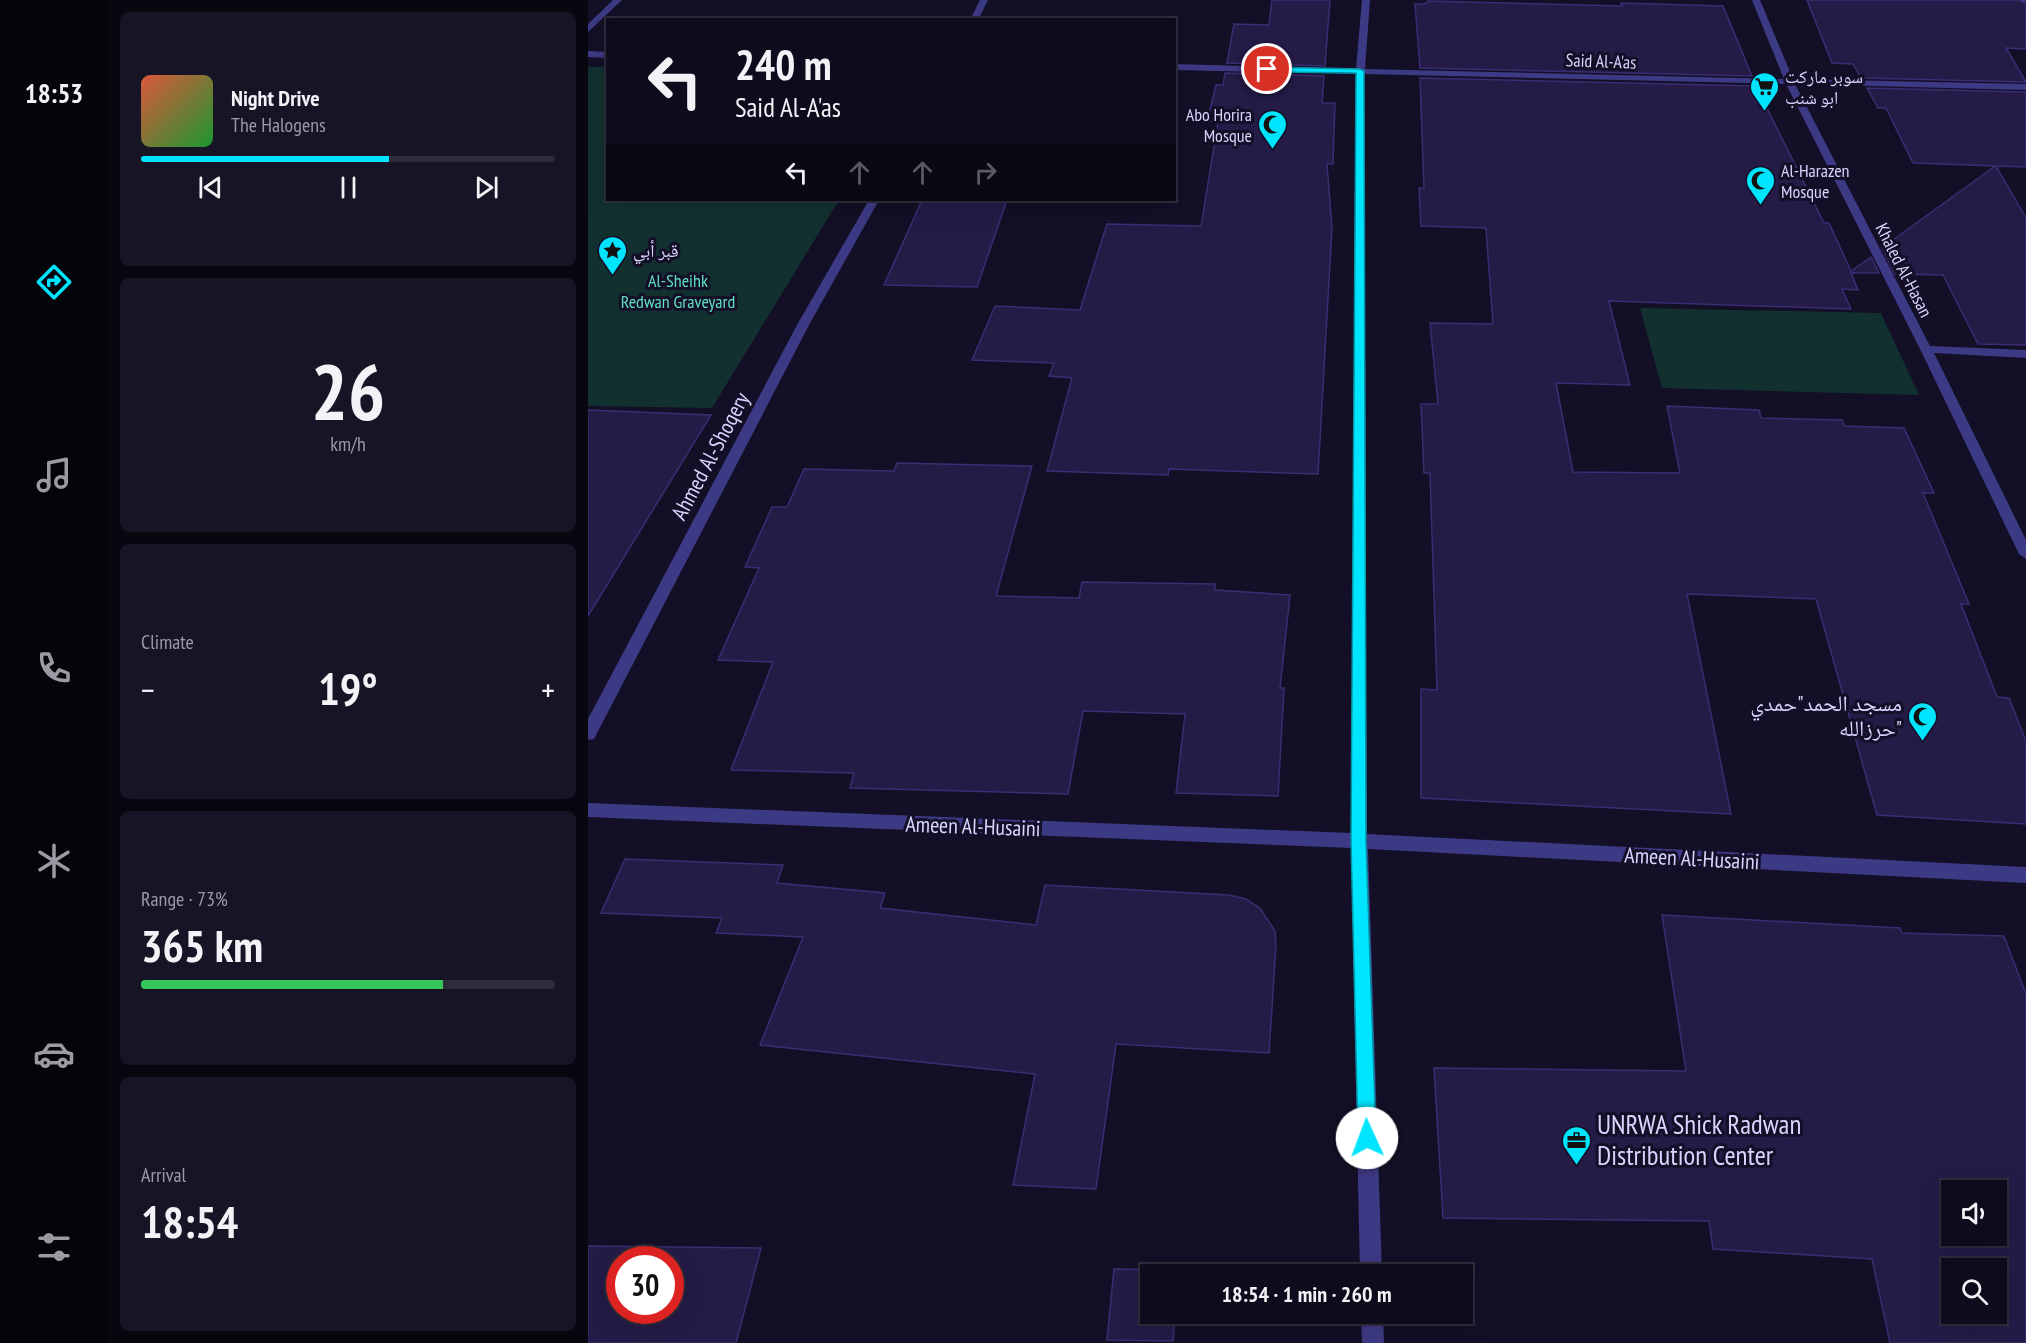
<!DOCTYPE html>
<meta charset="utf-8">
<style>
body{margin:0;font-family:"PT Sans Narrow","Noto Naskh Arabic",sans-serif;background:#171425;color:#f1f3f6;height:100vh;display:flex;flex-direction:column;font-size:22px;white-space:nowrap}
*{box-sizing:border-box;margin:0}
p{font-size:20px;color:#9b9ba3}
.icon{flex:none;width:33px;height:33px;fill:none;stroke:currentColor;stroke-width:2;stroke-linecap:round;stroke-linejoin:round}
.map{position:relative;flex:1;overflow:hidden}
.panel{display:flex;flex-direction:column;gap:12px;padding:12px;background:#08060f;width:480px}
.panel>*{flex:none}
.hud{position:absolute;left:18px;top:18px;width:570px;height:183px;border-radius:0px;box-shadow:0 6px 24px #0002,0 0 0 2px #2e2b3b;background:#0e0b1c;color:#f1f3f6;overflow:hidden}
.fabs{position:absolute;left:1353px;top:1180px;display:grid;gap:12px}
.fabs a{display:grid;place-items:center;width:66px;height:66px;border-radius:0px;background:#0e0b1c;box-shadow:0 6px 24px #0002,0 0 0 2px #2e2b3b;font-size:30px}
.speed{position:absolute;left:18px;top:1246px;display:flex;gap:12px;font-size:30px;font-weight:700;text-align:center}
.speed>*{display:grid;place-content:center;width:78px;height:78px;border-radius:50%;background:#0e0b1c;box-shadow:0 6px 24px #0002,0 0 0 2px #2e2b3b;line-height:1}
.speed .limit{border:9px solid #d22;background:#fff;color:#111}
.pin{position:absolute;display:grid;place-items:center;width:51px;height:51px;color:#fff;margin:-26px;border:3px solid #fff;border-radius:50%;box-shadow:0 2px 6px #0007}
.me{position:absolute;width:66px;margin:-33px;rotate:358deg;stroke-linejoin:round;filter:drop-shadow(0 0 4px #0008)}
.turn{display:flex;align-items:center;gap:21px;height:126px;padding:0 30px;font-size:27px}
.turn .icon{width:78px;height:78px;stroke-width:2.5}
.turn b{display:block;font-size:42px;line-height:51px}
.lanes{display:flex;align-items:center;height:57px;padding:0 30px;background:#0003;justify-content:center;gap:30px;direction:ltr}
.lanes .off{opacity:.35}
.big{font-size:45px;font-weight:700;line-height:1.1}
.panel .widget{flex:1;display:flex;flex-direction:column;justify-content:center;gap:9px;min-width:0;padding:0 21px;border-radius:9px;background:#171425}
.panel .dial{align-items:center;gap:0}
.dial b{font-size:78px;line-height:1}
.song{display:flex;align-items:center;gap:18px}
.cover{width:72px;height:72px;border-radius:9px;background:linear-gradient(135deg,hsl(10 70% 55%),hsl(130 70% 35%))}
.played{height:6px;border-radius:3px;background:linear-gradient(90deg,#00e5ff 60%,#2e2b3b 60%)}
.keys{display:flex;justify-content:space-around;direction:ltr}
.heat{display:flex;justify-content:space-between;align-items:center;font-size:33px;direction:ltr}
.charge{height:9px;border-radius:4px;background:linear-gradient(90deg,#34c759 73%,#2e2b3b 0)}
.trip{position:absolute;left:552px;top:1264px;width:333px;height:60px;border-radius:0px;background:#0e0b1c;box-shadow:0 6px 24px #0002,0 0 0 2px #2e2b3b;font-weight:700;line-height:60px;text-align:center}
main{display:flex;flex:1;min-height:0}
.tab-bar{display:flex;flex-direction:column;width:108px;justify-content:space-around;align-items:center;background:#06040b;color:#9b9ba3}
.tab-bar .icon{width:42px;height:42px}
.tab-bar .selected{color:#00e5ff}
.tab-bar b{font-size:27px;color:#f1f3f6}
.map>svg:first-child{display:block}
.green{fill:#12302f}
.building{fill:#241b47;stroke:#3b2d73;stroke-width:1.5;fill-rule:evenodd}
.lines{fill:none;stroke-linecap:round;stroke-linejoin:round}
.street{fill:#3d3a85;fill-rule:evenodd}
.route{fill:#00e5ff;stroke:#0095a6;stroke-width:1.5}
.labels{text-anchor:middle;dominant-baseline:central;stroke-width:6;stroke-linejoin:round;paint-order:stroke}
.far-street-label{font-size:18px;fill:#d9d4ff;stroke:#130f26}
.far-poi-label{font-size:18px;fill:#d9d4ff;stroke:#130f26;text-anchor:start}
.far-park-label{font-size:18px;fill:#5fe0c0;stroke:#130f26}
.street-label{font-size:22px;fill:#d9d4ff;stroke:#130f26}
.poi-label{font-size:22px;fill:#d9d4ff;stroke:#130f26;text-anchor:end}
.near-poi-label{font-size:27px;fill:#d9d4ff;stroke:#130f26;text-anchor:start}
</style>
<main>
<nav class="tab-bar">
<b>18:53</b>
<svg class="icon selected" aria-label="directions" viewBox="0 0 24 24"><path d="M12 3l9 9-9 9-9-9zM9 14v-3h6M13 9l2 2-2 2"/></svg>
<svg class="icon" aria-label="music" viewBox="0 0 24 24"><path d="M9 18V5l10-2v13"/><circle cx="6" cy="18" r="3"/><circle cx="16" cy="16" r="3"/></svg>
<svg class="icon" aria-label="phone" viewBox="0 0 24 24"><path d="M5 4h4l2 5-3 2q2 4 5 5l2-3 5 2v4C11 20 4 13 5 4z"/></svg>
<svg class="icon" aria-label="climate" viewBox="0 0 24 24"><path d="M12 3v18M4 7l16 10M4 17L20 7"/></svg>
<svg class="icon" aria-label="car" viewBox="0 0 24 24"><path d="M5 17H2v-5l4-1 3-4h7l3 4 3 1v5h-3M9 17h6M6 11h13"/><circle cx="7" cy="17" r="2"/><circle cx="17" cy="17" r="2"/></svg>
<svg class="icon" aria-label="filters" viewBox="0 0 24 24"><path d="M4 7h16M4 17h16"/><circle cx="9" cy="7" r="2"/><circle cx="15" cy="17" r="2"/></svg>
</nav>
<section class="panel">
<div class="widget">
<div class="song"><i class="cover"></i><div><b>Night Drive</b><p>The Halogens</p></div></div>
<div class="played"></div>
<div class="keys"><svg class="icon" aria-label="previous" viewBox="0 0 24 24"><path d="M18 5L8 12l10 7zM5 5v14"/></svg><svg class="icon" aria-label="pause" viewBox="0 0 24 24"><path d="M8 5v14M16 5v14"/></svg><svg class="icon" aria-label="next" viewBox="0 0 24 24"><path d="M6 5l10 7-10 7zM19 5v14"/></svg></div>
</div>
<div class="widget dial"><b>26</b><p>km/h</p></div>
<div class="widget"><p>Climate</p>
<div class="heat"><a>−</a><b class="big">19°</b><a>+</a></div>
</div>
<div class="widget"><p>Range · 73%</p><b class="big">365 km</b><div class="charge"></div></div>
<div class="widget"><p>Arrival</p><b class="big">18:54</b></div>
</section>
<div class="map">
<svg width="1438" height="1343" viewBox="0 0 1438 1343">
<rect width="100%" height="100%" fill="#130f26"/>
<g class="green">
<path d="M0 67H19L20 200H251L124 408 0 406Z"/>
<path d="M1052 308 1293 313 1331 395 1074 388Z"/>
</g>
<g class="building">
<path d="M684 0H742L737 66 639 63 646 24 681 25Z"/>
<path d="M1219 0H1431L1438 4V49L1418 48 1438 82 1273 78 1265 64 1244 63Z"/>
<path d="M840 1 1034 6 1033 3 1135 6 1164 76 832 68 827 4H837Z"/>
<path d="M637 73 736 76 734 103H747L745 164H739L744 228 730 474 581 469 580 475 459 471 484 378 461 376 466 363 384 360 407 306 492 310 519 224 613 226 630 122 619 121 628 85H635Z"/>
<path d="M832 78 1168 86 1236 223H1241L1263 271 1283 257 1291 273H1263L1270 290 1254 289 1263 309 1021 301 1042 385 968 383 985 472 1092 473 1079 406 1171 410 1173 418 1254 420 1257 426 1316 428 1346 493H1335L1381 604H1373L1409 697 1421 698 1438 741V824L1289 815 1228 599 1099 594 1143 814 833 798V689L849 690 842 473H836L833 404H850L842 323 905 324 898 228 833 226 831 188H836Z"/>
<path d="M1279 88 1438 92V167L1408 166 1438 218V345L1390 344 1355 275 1307 274 1294 248 1407 166 1325 163 1298 108H1290Z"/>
<path d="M334 200H419L389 287 296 285Z"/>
<path d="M0 410 123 415 0 616Z"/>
<path d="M309 463 444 466 408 596 491 598 494 582 627 584V590L702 595 692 688H696L690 796 588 793 597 714 495 711 480 794 262 788 266 773 143 770 185 662 130 660 171 568 157 567 184 507H199L216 469 306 471Z"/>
<path d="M37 859 195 865 189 883 297 893 292 908 448 925 457 885 641 895 658 899 672 908 687 931 688 945 681 1053 528 1044 508 1189 425 1185 447 1074 172 1045 215 937 128 933 134 918 13 913Z"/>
<path d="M1074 915 1312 928 1314 933 1416 936 1438 994V1343H1302L1284 1259 1125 1249 1121 1221 855 1218 846 1068 1098 1071ZM1364 1191H1408V1236H1364ZM1364 1269H1408V1314H1364Z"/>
<path d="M0 1246 173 1248 148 1343H0ZM32 1260H82V1311H32Z"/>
<path d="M526 1269 590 1270 589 1275H562V1314H587L585 1341 519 1340Z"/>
</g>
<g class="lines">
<g class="street">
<path d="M25 0H34L0 32V24Z"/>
<path d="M392 0H400L390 20H382Z"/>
<path d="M774 0H782L777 69 1196 79 1164 0H1172L1205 79 1438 84V90L1207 84 1342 346 1438 350V358L1346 353 1438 540V559L1431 554 1332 349 1198 84 776 74 779 834 1438 867V883L780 849 794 1275H772L763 848 0 817V803L763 833 768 74 586 70V64L768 69Z"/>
<path d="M1433 0H1438V2H1434Z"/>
<path d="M0 51 20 52V58L0 57Z"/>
<path d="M281 200H291L221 325 6 739 0 740V719L209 325Z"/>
<path d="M773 1314H795L796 1343H774Z"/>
</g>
</g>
<path class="route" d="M676 67 772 69 776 71 778 841 788 1138 785 1144 779 1147 772 1144 770 1138 763 841 768 73 679 72Z"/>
<defs>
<symbol id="supermarket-pin" viewBox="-11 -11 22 30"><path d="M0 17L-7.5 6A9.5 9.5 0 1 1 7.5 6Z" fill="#00e5ff" stroke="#130f26"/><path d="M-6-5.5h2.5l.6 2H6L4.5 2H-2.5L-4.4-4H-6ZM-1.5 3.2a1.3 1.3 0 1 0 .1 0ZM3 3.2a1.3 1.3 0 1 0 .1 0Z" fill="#111"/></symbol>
<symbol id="mosque-pin" viewBox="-11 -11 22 30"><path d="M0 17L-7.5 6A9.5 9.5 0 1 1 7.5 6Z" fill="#00e5ff" stroke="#130f26"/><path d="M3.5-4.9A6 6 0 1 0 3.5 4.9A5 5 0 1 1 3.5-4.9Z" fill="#111"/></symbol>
<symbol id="sight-pin" viewBox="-11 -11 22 30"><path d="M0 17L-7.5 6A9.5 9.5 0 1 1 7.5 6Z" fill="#00e5ff" stroke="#130f26"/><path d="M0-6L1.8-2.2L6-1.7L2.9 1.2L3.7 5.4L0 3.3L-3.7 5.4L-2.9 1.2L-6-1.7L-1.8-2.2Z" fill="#111"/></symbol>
<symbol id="office-pin" viewBox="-11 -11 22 30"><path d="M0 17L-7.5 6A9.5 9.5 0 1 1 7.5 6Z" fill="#00e5ff" stroke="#130f26"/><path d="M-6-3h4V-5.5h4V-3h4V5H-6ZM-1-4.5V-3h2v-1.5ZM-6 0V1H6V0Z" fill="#111"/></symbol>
</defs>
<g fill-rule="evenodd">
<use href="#supermarket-pin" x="1160" y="70" width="33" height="45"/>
<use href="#mosque-pin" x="668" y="108" width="33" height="45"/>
<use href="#mosque-pin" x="1156" y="164" width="33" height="45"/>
<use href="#sight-pin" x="8" y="234" width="33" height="45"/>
<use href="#mosque-pin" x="1318" y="700" width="33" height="45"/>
<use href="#office-pin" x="972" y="1124" width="33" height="45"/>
</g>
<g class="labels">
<g class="far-street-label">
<text transform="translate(1013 61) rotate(2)">Said Al-A'as</text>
<text transform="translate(1316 270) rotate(63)">Khaled Al-Hasan</text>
</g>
<g class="far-poi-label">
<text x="1197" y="76">سوبر ماركت<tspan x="1197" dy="21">ابو شنب</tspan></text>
<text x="664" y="114" text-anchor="end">Abo Horira<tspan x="664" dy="21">Mosque</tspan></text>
<text x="1193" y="170">Al-Harazen<tspan x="1193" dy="21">Mosque</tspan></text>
<text x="45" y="250">قبر أبي</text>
</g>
<g class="far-park-label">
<text x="90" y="280">Al-Sheihk<tspan x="90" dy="21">Redwan Graveyard</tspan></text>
</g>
<g class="street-label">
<text transform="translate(122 456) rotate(-62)">Ahmed Al-Shoqery</text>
<text transform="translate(385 826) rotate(2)">Ameen Al-Husaini</text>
<text transform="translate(1104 858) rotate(3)">Ameen Al-Husaini</text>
</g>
<g class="poi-label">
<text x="1314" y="703">مسجد الحمد"حمدي<tspan x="1314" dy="25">حرزالله"</tspan></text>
</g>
<g class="near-poi-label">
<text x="1009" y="1124">UNRWA Shick Radwan<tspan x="1009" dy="31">Distribution Center</tspan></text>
</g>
</g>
</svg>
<div class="fabs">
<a><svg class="icon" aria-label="sound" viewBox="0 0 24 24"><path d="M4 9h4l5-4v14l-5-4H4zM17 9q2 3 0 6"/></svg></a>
<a><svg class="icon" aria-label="search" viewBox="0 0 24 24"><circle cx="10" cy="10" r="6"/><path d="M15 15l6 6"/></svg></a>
</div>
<div class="speed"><div class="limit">30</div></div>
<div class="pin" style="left:679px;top:69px;background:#d93025"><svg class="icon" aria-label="arrive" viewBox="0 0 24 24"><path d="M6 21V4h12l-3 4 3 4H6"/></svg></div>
<svg class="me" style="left:779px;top:1138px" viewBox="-20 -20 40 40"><circle r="19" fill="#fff"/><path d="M0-13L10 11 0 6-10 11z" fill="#00e5ff"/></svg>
<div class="trip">18:54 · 1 min · 260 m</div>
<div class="hud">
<div class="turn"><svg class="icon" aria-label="left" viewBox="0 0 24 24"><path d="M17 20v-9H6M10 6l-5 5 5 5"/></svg><div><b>240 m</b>Said Al-A'as</div></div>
<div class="lanes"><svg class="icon" aria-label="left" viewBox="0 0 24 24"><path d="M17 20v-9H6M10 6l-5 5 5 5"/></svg><svg class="icon off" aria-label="ahead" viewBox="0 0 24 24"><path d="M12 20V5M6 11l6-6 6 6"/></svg><svg class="icon off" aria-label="ahead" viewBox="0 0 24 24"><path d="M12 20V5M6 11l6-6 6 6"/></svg><svg class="icon off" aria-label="right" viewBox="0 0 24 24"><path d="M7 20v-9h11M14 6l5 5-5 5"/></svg></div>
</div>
</div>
</main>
